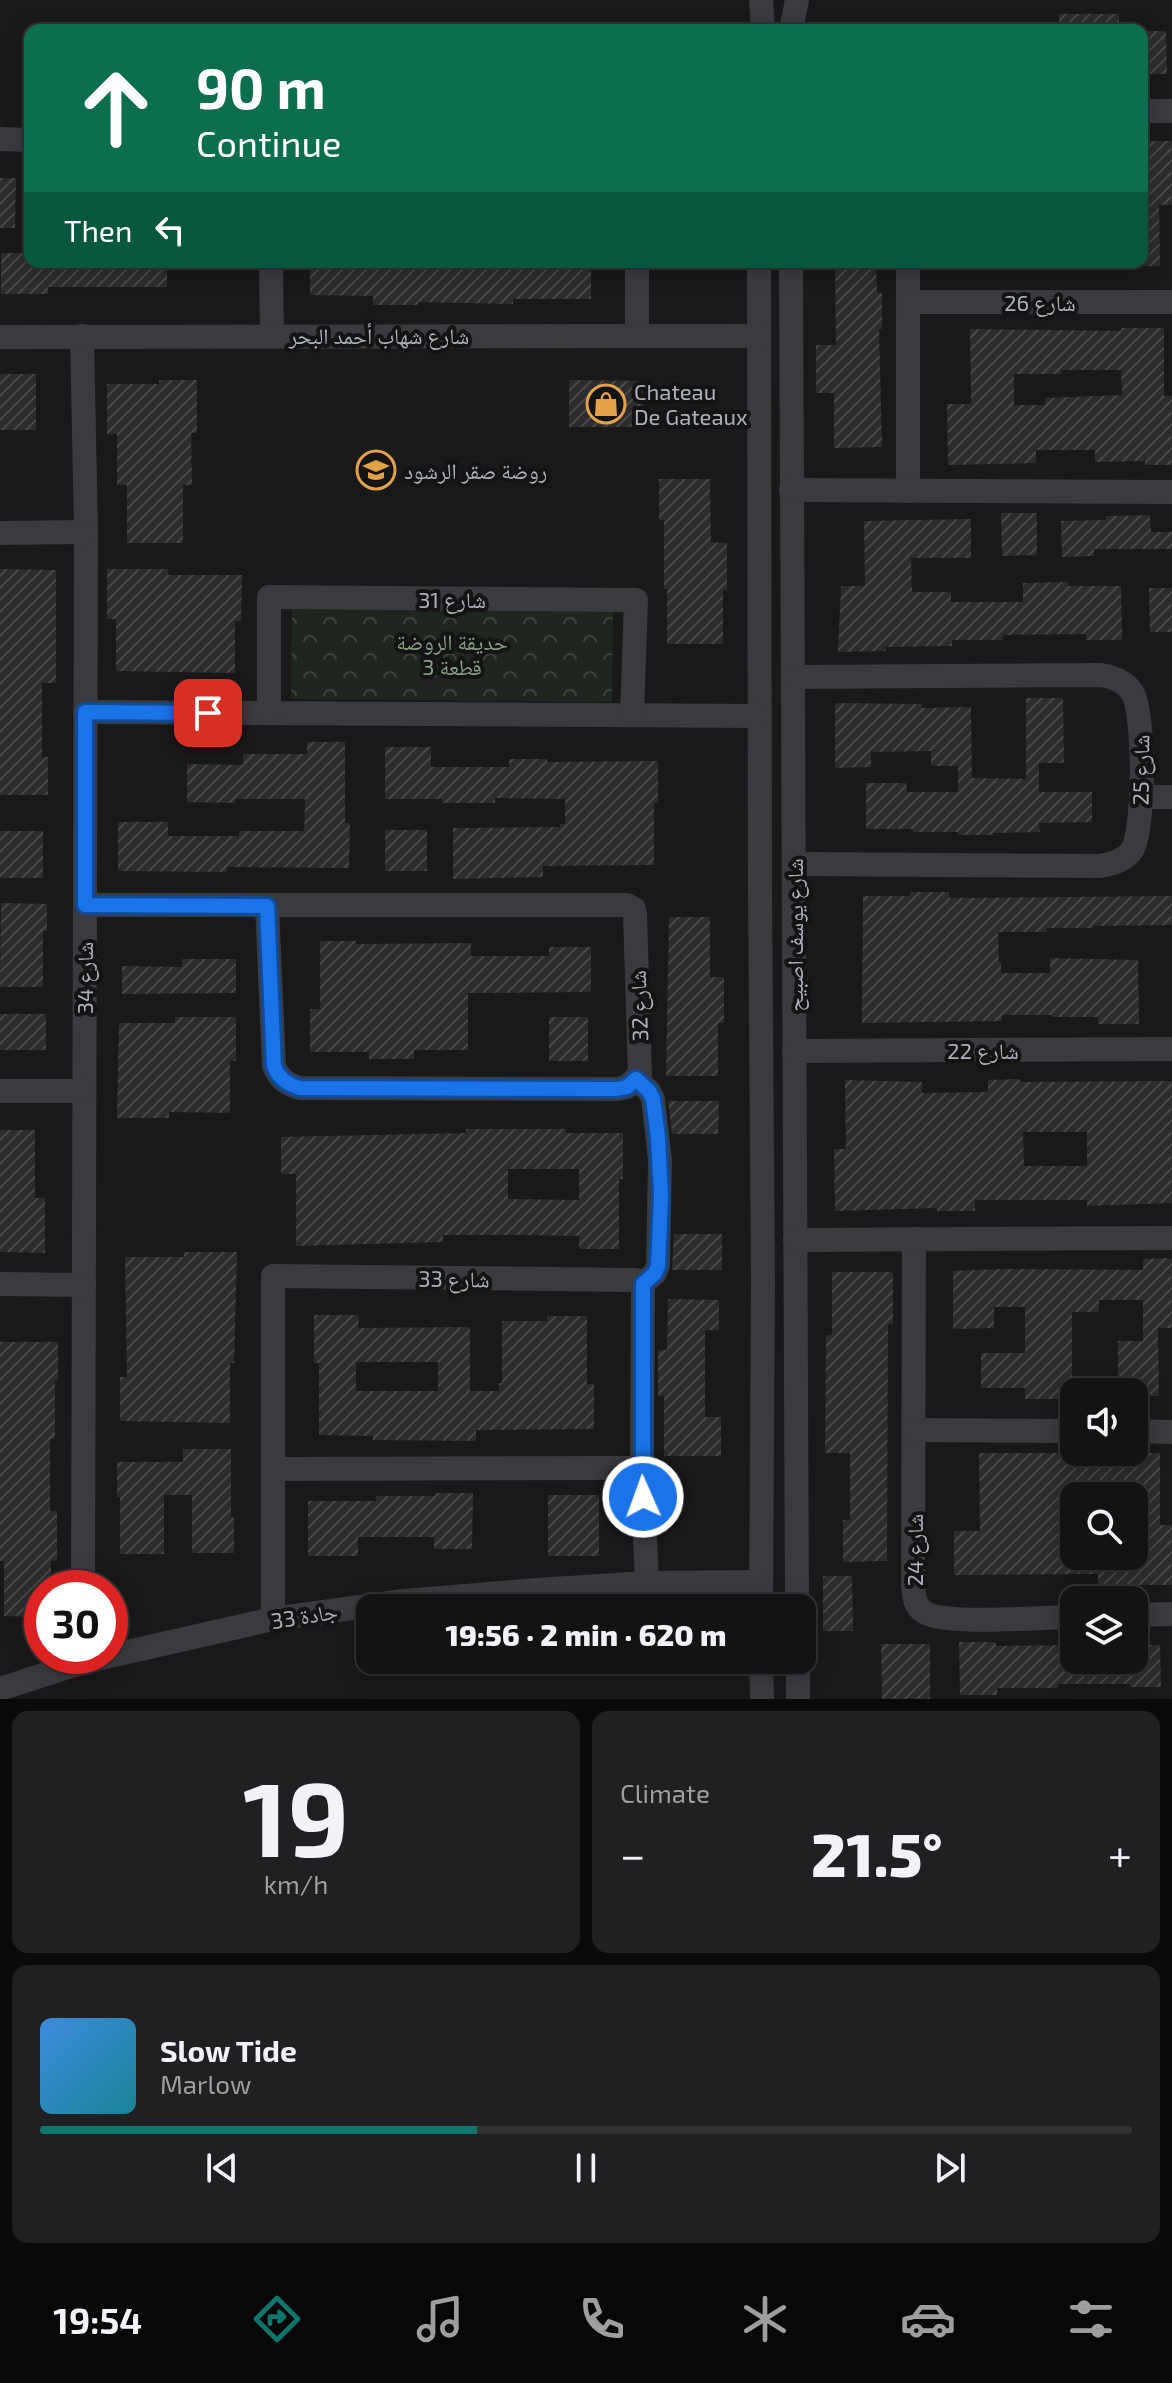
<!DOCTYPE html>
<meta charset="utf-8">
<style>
body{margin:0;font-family:"Exo 2","Noto Naskh Arabic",sans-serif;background:#202022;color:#f1f3f6;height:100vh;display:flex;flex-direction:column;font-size:30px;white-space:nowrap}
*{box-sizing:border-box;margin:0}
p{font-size:26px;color:#9d9ea0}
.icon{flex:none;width:44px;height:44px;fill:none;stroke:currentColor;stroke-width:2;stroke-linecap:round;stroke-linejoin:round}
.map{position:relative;height:1699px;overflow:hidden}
.details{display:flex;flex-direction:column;gap:12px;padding:12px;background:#0a0a0b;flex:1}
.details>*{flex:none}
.banner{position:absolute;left:24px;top:24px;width:1124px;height:244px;border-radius:16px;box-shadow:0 4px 20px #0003,0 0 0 2px #323234;background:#0b6e4f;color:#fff;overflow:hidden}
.tools{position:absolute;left:1060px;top:1378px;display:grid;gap:16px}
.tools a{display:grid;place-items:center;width:88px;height:88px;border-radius:16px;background:#131314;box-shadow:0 4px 20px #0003,0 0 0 2px #323234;font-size:40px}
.speed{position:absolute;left:24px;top:1570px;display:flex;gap:16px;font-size:40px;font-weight:700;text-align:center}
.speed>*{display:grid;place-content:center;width:104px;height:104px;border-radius:50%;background:#131314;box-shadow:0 4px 20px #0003,0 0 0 2px #323234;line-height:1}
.speed .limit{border:12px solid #d22;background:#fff;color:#111}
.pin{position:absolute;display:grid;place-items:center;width:68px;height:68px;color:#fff;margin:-34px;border-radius:16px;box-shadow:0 4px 12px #0006}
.me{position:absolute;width:88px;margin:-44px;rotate:358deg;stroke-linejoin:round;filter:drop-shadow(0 0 6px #0008)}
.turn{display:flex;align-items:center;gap:28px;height:168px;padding:0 40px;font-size:36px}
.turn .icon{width:104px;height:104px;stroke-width:2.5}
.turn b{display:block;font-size:56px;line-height:68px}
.then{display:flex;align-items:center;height:76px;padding:0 40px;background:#0003;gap:16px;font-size:30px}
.big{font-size:60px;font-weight:800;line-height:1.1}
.details .card{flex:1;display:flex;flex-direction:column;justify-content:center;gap:12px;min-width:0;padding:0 28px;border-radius:16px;background:#202022}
.details .dial{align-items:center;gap:0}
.dial b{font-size:104px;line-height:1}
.song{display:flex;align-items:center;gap:24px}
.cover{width:96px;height:96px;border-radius:12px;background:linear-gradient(135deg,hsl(210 70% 55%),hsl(190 70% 35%))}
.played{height:8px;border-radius:4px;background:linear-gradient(90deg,#0f766e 40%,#323234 40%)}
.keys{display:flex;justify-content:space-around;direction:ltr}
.heat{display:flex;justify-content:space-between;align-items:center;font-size:44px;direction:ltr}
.details .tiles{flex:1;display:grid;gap:12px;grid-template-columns:1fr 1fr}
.card:last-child{grid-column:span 2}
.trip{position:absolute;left:356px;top:1594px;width:460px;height:80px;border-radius:16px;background:#131314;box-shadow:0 4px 20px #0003,0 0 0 2px #323234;font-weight:800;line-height:80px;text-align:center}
.tabs{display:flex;height:128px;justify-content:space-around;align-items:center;background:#080808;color:#9d9ea0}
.tabs .icon{width:56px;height:56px}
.tabs .active{color:#0f766e}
.tabs b{font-size:36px;color:#f1f3f6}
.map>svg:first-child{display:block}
.park{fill:url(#park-crowns)}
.building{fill:url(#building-hatch);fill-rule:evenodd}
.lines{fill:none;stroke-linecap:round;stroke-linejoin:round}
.minor{stroke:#3a3b3f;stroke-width:24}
.route-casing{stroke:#114b97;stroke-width:20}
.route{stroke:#1a73e8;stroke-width:14}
.labels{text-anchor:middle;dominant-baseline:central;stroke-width:8;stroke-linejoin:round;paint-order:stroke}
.street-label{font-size:22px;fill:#acb1b9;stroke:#141415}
.poi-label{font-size:22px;fill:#acb1b9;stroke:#141415;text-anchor:start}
.park-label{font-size:22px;fill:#86a285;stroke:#141415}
</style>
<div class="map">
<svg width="1172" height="1699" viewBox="0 0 1172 1699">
<defs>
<pattern id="park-crowns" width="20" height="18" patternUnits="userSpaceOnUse" patternTransform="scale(2)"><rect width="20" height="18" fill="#1f251f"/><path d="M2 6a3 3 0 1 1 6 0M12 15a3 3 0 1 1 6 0" fill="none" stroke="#3d423d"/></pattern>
<pattern id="building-hatch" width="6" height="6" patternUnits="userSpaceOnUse" patternTransform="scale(2)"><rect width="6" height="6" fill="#2c2c2e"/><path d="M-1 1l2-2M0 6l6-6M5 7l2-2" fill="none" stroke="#48484a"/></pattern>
</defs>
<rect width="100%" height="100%" fill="#19191a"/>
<path class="park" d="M292 605 613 608 612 702 291 699Z"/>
<g class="building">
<rect x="1059" y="14" width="60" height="16"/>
<path d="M1142 31H1166L1167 74H1142Z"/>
<path d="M1143 141H1172V205H1159L1160 266H1142Z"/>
<path d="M0 178H16L15 228H0Z"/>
<path d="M1 253H30V262H167V287H48V294H1Z"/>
<path d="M310 262H591V299H513V304L418 302V305H373V296L310 295Z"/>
<path d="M835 262H876L877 293H882V329H879L882 447 834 448V393H816V345H836Z"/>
<path d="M1121 328H1164V396H1172V465H1145V461L1095 462V450H1036V463L948 465 947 404H971L970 329 1121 331ZM1061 370H1121L1122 395 1045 398V405H1014V374H1061Z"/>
<rect x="0" y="374" width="36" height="56"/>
<path d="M159 380H197V433H191L192 485H183V543H127V485H117V434H107V384H159Z"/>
<path d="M569 380 643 381V427H569Z"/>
<path d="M659 479H710L711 542 727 543V590H723V644H667V589H664V520H659Z"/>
<path d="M1001 513H1037V555L1002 556Z"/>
<path d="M1150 515 1151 532H1172V549H1094V556L1062 557 1061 521 1106 520V516Z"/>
<path d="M971 519V558H911L912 592H951V602H1023V583L1068 582V586H1121L1122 640H1086V634L1003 635V640H952V646L885 647 886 651 838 652 841 586H865L864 521Z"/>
<path d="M0 569 56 570V683H42V757H48V795H0Z"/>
<path d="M107 569H168V575H242L241 621H235V673L116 671V619H107Z"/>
<path d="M1149 588H1172V632H1150Z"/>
<path d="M1026 698H1063L1064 763H1039V792H1092V822L1039 823 1040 832 993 833V835H958V832H913V829H866V783H906L907 792H958V766H931V751L871 752V767L835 768V703L922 704V708L971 707 972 778 1026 779Z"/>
<path d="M307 742H345V823H350L349 868 227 867V872L118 871V822H168V836H239V831H304L305 799H235V803L187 802V764L243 765V754H307Z"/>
<path d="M385 747H431V767H509V759H547V762L658 761V803H654V865L543 866V877L453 879V828L560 827V824H565V799L495 798V803H442V799H385Z"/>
<rect x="385" y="830" width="42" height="41"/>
<rect x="0" y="831" width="43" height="47"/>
<path d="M910 892H949V898L1172 896V925L1093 926V928H1047V932H998L999 962H1001V973H1050V958L1138 960 1139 1024H1098V1017H1051V1015H1002V1021L862 1023 863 896H910Z"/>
<path d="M1 903 47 904V931H43V987H0Z"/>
<path d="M669 917H710V977H724V1023H718V1076H666Z"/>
<path d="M320 941H356V944L471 943V956H549V947H591V992L468 993V1050H414V1059H369V1052H310V1009H320Z"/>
<path d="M182 959H236V993L122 994V966L182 967Z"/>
<rect x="0" y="1014" width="46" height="36"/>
<path d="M175 1017H236V1061H230V1113L169 1112V1118H117L119 1023H175Z"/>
<rect x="549" y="1017" width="39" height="44"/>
<path d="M1020 1079V1082L1172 1081V1203L1087 1206V1200H975V1211H937V1208L835 1211 834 1149H846L845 1080 922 1082V1093L988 1092V1080ZM1023 1132H1087V1166H1024Z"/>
<path d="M668 1101H719L718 1134H672Z"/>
<path d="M466 1129H566V1133H623V1179H619V1249H579V1236L525 1235H443V1242L296 1246V1174H281V1137L466 1133ZM508 1169H579V1200L508 1199Z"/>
<path d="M0 1130H35V1198H45V1253L0 1252Z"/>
<path d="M674 1234H722V1270H672Z"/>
<path d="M184 1252H237L234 1363H230V1423L120 1421V1377H127L125 1257H184Z"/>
<path d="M1172 1258V1328H1158L1159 1396H1134V1392H1118V1341H1143V1300H1099V1312H1072V1399H1025V1388H981V1353H1025V1307H994V1328L953 1329V1271L1004 1269 1143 1270V1259Z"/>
<path d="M832 1272H893V1324H888L887 1561 843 1562V1520H850V1453H825L826 1335H832Z"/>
<path d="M668 1299 719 1300V1330H705V1417H721V1456H664V1396H658V1350H667Z"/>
<path d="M314 1315H359L358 1328 470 1327V1391H499V1383H502V1321H547V1316H587V1384H594V1429L476 1430V1441L373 1440V1436L319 1435V1363H314ZM358 1362H438V1391H356V1363Z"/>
<path d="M0 1342H58V1380H55V1439H50V1511H57V1561H51V1588H42V1617L4 1616V1561H0Z"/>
<path d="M183 1449H231V1517L234 1518V1553H192V1495H164V1554H120V1497H117V1462H183Z"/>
<path d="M979 1453H1160V1525H1172V1585H1098V1574L954 1575V1531H980ZM1067 1496H1134V1556H1074V1521H1067Z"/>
<path d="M435 1493H473L472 1549H434V1537H358V1556H308V1501H376V1496H435Z"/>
<rect x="548" y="1495" width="51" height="61"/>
<path d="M823 1576H852L853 1631H823Z"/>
<path d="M959 1642H996V1646L1074 1645V1660H1134V1645H1160L1161 1687H1130V1684H1058V1688H997V1695H960Z"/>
<path d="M881 1644H930V1699H882Z"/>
</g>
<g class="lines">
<g class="minor">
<path d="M761 0 763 30"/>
<path d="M791 30 797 0"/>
<path d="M1142 111H1172"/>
<path d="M0 139 30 140"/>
<path d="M271 262 272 335"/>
<path d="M759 262 760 895 763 1281 761 1608"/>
<path d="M791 262 797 1608"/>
<path d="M908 262V491"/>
<path d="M908 302H1172"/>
<path d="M637 334V262"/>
<path d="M82 336 86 532 83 1588"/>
<path d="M0 337 758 336"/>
<path d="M791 490 1172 492"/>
<path d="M0 533 86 532"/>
<path d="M85 712 759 716"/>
<path d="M269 713V597L636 600 632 715"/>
<path d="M1141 797H1172"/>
<path d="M794 864 1100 866C1111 864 1125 861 1132 850 1145 829 1145 712 1132 692 1125 681 1113 677 1101 675L794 677"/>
<path d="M85 905H627L634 909 635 914 640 1074 627 1087 617 1089 300 1088C286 1084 279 1079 274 1066L267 906"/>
<path d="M794 1051 1172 1049"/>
<path d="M636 1079 649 1091 653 1099 660 1160 658 1266 655 1273 643 1284"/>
<path d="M0 1091H84"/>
<path d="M914 1239 913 1584C914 1595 914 1606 924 1612 944 1626 1045 1617 1074 1617"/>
<path d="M795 1240 1172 1238"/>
<path d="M0 1284 84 1285"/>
<path d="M643 1284 642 1468 647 1583"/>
<path d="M914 1430 1074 1431"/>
<path d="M1134 1431 1172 1432"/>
<path d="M273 1469 642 1468"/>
<path d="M1134 1615 1172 1614"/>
<path d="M273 1619V1276L636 1280 643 1284"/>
<path d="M761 1660 762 1699"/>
<path d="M798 1660V1699"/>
<path d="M0 1689 83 1662 273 1619 404 1601 537 1590 647 1583 760 1582"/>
</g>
</g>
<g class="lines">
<defs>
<path id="route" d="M208 713 85 712V905L267 906 274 1066C279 1079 287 1084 300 1088L617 1089 627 1087 636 1079 649 1091 653 1099 658 1138 661 1196 658 1266 655 1273 643 1284V1497"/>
</defs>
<use href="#route" class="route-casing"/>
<use href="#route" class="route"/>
</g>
<defs>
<symbol id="shop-ring" viewBox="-11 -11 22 22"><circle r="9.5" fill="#141415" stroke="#e3a148" stroke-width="1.5"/><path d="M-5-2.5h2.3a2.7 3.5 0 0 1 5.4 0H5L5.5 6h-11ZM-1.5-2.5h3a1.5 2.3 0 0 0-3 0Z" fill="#e3a148"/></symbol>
<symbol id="school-ring" viewBox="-11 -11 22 22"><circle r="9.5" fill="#141415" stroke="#e3a148" stroke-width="1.5"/><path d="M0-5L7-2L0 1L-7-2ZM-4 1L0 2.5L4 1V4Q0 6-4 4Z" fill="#e3a148"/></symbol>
</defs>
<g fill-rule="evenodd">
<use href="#shop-ring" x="584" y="382" width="44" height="44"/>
<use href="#school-ring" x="354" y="448" width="44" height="44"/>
</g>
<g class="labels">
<g class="street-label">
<text x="1040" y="302">شارع 26</text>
<text x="379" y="335">شارع شهاب أحمد البحر</text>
<text x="452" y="599">شارع 31</text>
<text transform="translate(1140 770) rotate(-89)">شارع 25</text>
<text transform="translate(794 935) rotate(-90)">شارع يوسف اصبيح</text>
<text transform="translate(84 978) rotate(-90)">شارع 34</text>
<text transform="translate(638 1006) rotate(-92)">شارع 32</text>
<text x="983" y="1050">شارع 22</text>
<text transform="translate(454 1278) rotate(1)">شارع 33</text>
<text transform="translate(914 1550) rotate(-90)">شارع 24</text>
<text transform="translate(304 1615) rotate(-9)">جادة 33</text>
</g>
<g class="poi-label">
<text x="634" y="391">Chateau<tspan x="634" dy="25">De Gateaux</tspan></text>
<text x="404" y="470">روضة صقر الرشود</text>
</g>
<g class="park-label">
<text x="452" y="641">حديقة الروضة<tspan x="452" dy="25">قطعة 3</tspan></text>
</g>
</g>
</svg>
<div class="tools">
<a><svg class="icon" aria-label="sound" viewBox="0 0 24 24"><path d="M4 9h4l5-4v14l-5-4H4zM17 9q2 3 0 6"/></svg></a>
<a><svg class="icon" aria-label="search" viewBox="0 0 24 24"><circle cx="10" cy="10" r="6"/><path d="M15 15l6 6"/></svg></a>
<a><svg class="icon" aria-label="layers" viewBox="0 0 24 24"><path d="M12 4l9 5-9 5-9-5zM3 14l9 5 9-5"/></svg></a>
</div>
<div class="speed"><div class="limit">30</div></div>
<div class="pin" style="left:208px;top:713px;background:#d93025"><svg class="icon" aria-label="arrive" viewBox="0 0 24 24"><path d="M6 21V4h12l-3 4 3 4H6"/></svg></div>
<svg class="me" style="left:643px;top:1497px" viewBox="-20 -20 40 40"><circle r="17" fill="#1a73e8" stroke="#fff" stroke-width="3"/><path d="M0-11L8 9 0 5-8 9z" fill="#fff"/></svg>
<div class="trip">19:56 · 2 min · 620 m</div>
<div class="banner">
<div class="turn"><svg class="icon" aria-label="ahead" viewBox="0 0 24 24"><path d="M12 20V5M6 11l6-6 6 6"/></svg><div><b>90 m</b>Continue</div></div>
<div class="then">Then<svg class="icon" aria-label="left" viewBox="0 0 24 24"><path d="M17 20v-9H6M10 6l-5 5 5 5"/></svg></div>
</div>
</div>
<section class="details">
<div class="tiles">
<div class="card dial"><b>19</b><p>km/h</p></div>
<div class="card"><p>Climate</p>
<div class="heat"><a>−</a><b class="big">21.5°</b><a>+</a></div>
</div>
<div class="card">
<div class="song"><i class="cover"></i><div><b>Slow Tide</b><p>Marlow</p></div></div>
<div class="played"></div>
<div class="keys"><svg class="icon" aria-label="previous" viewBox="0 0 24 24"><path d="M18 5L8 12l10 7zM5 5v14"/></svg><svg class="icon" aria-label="pause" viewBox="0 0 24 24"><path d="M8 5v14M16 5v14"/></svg><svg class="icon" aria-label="next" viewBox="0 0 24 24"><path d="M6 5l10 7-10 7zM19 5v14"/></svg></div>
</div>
</div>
</section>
<nav class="tabs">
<b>19:54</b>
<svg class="icon active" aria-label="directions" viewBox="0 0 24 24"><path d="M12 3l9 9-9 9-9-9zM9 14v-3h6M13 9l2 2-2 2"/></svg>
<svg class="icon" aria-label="music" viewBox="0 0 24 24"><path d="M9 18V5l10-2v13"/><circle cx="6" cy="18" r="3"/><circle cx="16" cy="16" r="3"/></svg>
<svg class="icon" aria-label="phone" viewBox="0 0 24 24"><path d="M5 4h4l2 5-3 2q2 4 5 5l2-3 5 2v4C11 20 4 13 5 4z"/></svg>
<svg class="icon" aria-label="climate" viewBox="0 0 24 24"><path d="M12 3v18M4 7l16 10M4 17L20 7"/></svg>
<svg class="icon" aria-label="car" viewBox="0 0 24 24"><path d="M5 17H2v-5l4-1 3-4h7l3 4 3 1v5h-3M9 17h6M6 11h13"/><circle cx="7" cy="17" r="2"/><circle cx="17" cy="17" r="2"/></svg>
<svg class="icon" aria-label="filters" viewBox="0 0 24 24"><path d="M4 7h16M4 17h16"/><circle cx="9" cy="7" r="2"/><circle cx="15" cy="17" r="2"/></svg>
</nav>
